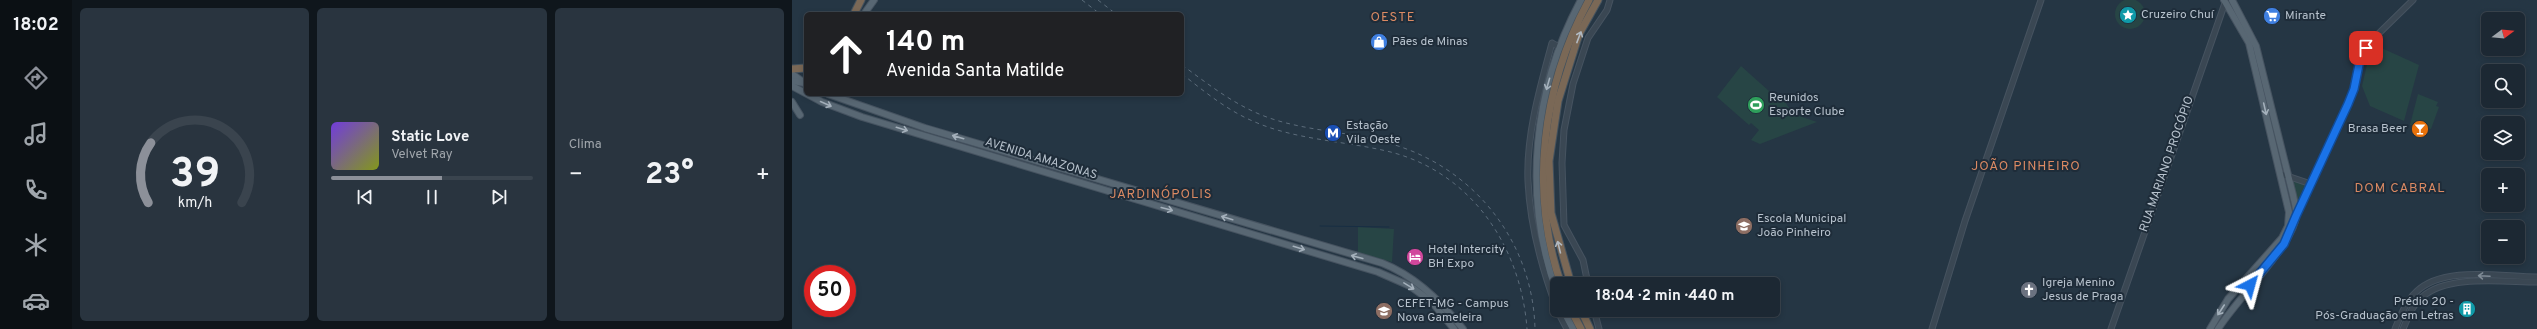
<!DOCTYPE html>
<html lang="pt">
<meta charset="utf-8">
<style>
body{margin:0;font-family:Overpass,sans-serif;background:#29343f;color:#f1f3f6;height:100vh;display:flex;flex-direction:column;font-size:15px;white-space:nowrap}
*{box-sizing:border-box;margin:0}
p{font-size:13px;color:#a0a6ac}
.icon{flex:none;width:22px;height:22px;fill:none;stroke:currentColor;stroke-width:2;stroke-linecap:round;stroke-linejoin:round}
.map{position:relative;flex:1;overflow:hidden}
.drawer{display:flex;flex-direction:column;gap:8px;padding:8px;background:#0f161c;width:720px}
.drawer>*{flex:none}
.top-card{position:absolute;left:12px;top:12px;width:380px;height:84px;border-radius:6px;box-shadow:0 2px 6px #0003,0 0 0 1px #3a444e;background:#202124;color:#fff;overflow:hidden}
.needle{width:26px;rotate:74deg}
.controls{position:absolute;left:1689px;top:12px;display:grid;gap:8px}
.controls a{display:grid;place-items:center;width:44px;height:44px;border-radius:6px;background:#1c2833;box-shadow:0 2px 6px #0003,0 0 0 1px #3a444e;font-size:20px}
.speed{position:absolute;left:12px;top:265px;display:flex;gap:8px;font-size:20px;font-weight:700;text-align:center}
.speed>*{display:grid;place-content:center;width:52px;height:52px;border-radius:50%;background:#1c2833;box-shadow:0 2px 6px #0003,0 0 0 1px #3a444e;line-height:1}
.speed .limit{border:6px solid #d22;background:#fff;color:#111}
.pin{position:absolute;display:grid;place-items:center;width:34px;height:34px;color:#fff;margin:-17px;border-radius:8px;box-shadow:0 2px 6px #0006}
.me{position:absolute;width:44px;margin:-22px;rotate:39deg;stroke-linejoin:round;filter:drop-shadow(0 0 3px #0008)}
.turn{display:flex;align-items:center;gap:14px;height:84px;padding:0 16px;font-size:18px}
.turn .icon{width:52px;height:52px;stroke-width:2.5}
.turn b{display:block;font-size:28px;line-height:34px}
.big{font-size:30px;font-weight:700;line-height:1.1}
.drawer .tile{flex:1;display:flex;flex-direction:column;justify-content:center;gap:6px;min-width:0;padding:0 14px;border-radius:6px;background:#29343f}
.drawer .dial{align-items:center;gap:0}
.dial svg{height:104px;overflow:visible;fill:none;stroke:#3a444e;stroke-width:7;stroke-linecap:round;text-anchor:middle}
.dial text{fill:#f1f3f6;stroke:none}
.song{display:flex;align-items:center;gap:12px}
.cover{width:48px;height:48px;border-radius:6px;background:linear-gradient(135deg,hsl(260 70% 55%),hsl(70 70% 35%))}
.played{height:4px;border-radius:2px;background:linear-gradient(90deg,#8c9099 55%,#3a444e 55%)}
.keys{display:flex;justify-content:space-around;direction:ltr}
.heat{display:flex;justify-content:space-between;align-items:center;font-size:22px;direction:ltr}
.drawer .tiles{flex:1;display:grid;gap:8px;grid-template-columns:repeat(3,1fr)}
.trip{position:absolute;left:758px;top:277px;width:230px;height:40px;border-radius:6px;background:#1c2833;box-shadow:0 2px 6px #0003,0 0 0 1px #3a444e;font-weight:700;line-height:40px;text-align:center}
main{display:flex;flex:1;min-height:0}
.tabs{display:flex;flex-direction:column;width:72px;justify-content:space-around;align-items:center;background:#0b1014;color:#a0a6ac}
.tabs .icon{width:28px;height:28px}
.tabs .on{color:#8c9099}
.tabs b{font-size:18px;color:#f1f3f6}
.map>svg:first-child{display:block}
.green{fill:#274545}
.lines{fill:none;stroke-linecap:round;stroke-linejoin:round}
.stream{stroke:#172e43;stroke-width:1}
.minor-casing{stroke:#465360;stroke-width:7}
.major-casing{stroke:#465360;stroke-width:8}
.highway-casing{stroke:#44525e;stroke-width:9}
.minor{stroke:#3a4753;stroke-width:5}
.major{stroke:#586773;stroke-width:6}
.highway{stroke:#7a6856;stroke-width:7}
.rail{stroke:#5c6c7b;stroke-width:1;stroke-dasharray:4 4;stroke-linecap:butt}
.oneway{stroke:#b1b9c1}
.oneway2{stroke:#a4b0bb}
.oneway3{stroke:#7f8b96}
.route-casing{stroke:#114b97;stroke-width:10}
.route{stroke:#1a73e8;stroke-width:7}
.labels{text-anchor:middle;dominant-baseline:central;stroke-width:4;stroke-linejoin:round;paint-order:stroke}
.poi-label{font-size:12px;fill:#b7c2cd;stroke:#1e2c39;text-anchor:start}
.street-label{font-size:12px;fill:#b7c2cd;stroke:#1e2c39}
.neighbourhood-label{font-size:13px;letter-spacing:1px;fill:#dc8a63;stroke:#1e2c39}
</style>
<main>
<nav class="tabs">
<b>18:02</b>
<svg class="icon on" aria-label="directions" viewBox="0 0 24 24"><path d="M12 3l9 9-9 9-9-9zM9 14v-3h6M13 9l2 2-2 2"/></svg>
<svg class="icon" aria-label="music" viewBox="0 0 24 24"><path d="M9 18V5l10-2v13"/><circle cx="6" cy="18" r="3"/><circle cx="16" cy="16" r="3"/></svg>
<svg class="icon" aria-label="phone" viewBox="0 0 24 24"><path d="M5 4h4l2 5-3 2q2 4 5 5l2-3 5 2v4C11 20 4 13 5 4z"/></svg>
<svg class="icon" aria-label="climate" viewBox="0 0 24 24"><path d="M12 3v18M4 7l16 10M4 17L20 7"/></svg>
<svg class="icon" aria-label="car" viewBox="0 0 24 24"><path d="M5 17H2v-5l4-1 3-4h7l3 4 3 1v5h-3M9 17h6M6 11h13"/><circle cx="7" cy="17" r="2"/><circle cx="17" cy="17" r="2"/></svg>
</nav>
<section class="drawer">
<div class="tiles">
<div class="tile dial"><svg viewBox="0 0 100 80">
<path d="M14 69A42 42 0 1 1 86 69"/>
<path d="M14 69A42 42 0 0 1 16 23" stroke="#8c9099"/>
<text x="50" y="56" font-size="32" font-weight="700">39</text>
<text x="50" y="72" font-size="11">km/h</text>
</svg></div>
<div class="tile">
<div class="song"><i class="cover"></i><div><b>Static Love</b><p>Velvet Ray</p></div></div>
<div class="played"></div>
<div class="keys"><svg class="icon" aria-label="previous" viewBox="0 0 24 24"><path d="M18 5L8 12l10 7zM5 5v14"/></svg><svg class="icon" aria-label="pause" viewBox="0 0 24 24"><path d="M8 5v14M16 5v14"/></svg><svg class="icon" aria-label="next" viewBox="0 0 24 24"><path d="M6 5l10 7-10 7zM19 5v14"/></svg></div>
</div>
<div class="tile"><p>Clima</p>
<div class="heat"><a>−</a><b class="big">23°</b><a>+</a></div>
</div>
</div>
</section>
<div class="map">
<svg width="1745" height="329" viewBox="0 0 1745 329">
<rect width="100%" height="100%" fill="#253644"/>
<g class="green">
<circle cx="1338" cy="14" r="15"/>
<path d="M1583 45 1627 65 1612 121 1578 106 1570 86 1578 52Z"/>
<path d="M949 66 987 100 991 99 1001 114 1025 122 968 144 959 140 967 130 959 123 957 125 925 97Z"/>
<path d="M1626 94 1646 102 1644 106 1647 107 1639 129 1618 125Z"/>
<path d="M1500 180 1518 186 1507 212Z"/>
<path d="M566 227 602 229 600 262 566 253Z"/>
</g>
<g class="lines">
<path class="stream" d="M528 226 597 227"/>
<defs>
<g id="minor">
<path d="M1489 174 1519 184"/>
<path d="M1504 216 1562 89 1569 55 1578 42 1621 0"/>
<path d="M796 284 791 260 772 225 770 163 772 130 781 84 796 38 815 10 818 0"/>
<path d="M765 309C750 269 738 225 736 181 734 136 748 87 760 43L767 47"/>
<path d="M765 310 775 329"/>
<path d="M802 310 807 329"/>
<path d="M1140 329 1173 221 1249 0"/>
<path d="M1319 329 1434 0"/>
<path d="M1603 329C1608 317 1614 301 1624 292 1651 265 1710 277 1745 277"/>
<path d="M1611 329C1616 318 1620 305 1630 297 1656 274 1712 282 1745 282"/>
</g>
<g id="major">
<path d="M72 14 82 0"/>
<path d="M0 74 14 84"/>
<path d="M0 81 12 83"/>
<path d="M0 86 30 102 70 117 586 272 618 286 640 302 662 329"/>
<path d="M36 94 133 128 590 263C623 276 649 301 671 329"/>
<path d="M0 102 8 115"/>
<path d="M765 293C730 197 741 89 789 0"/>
<path d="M771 310 781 329"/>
<path d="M1418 329 1436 299 1490 238 1496 226 1497 212 1457 43 1432 0"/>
<path d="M1426 329C1444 300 1501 245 1504 216 1505 209 1502 201 1501 195L1464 46 1440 0"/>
</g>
<g id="highway">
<path d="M62 14 69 0"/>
<path d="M0 69 14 68"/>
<path d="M769 284C737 191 750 86 797 0"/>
<path d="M779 284 759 213 757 161 766 101 787 34 806 0"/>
<path d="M779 310 789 329"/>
<path d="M789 310 798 329"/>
</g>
</defs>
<use href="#minor" class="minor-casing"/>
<use href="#major" class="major-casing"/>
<use href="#highway" class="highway-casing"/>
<use href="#minor" class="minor"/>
<use href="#major" class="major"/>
<use href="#highway" class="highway"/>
<g class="rail">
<path d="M290 0 308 14"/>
<path d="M306 0 324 14"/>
<path d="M390 65C416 84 441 104 472 116 511 131 555 131 596 143 681 166 741 241 743 329"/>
<path d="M390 74C413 92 436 111 463 122 502 139 549 141 590 150 677 168 729 245 735 329"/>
</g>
</g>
<defs><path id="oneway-shaft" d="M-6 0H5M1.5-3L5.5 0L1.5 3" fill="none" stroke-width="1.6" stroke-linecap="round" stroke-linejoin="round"/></defs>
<g class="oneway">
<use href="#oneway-shaft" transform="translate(787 37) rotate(-69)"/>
<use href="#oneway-shaft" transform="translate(767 247) rotate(-104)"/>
</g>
<g class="oneway2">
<use href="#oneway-shaft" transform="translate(756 84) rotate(106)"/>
<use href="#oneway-shaft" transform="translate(34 104) rotate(24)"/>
<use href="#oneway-shaft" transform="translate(1473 109) rotate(77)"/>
<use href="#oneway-shaft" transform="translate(110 129) rotate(17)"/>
<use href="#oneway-shaft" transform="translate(166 137) rotate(-164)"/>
<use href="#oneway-shaft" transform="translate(375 209) rotate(15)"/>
<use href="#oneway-shaft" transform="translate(435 218) rotate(-163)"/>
<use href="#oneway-shaft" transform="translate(507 248) rotate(17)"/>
<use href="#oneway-shaft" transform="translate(565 257) rotate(-165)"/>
<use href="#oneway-shaft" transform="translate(617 286) rotate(31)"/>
<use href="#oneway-shaft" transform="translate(1429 310) rotate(123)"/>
</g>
<use class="oneway3" href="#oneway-shaft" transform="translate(1692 276) rotate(-177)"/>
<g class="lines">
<defs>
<path id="route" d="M1458 285 1492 244 1504 216 1556 104 1562 89 1569 55 1574 48"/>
</defs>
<use href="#route" class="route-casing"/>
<use href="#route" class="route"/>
</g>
<defs>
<symbol id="sight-disc" viewBox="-11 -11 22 22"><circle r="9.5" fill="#0f9aa8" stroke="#1e2c39"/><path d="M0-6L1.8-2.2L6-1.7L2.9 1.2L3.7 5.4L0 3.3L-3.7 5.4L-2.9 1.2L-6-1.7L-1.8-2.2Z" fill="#fff"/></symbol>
<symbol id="supermarket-disc" viewBox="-11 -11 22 22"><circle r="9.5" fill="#3f7fe0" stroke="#1e2c39"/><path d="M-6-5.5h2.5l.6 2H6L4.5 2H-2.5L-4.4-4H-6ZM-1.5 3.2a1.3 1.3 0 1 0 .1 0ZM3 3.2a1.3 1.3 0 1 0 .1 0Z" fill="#fff"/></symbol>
<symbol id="shop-disc" viewBox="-11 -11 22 22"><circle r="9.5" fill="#3f7fe0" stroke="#1e2c39"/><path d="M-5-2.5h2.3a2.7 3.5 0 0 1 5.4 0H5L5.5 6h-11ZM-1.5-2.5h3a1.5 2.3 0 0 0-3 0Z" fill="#fff"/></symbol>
<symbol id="stadium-disc" viewBox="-11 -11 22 22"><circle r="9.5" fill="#2e9e5b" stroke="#1e2c39"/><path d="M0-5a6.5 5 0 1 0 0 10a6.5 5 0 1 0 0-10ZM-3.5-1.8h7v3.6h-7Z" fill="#fff"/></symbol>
<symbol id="bar-disc" viewBox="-11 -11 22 22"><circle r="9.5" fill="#e8710a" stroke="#1e2c39"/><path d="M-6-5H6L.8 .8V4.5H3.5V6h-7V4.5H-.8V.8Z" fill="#fff"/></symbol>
<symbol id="metro-disc" viewBox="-11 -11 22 22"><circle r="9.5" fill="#1a4fb4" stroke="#1e2c39"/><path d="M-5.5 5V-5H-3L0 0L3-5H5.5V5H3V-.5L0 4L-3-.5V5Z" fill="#fff"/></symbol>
<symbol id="school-disc" viewBox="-11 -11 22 22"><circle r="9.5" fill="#8d6e63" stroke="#1e2c39"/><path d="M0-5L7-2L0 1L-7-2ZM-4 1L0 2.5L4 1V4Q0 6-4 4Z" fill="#fff"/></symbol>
<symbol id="hotel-disc" viewBox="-11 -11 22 22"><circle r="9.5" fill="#d1479c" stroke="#1e2c39"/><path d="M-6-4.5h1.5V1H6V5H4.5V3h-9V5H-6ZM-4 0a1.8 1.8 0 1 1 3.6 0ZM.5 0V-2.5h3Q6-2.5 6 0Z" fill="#fff"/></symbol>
<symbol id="church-disc" viewBox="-11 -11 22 22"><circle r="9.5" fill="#6b7280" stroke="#1e2c39"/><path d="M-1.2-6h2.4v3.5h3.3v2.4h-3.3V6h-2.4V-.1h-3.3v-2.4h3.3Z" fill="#fff"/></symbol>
<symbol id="building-disc" viewBox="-11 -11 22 22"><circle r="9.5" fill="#0f9aa8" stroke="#1e2c39"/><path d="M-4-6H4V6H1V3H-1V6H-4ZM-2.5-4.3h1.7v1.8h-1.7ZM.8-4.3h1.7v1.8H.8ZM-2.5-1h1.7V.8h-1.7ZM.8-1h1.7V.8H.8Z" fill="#fff"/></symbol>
<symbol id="university-disc" viewBox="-11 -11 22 22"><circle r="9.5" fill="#8d6e63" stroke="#1e2c39"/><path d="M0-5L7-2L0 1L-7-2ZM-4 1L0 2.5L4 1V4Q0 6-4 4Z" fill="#fff"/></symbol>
</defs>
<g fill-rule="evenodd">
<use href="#sight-disc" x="1326" y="5" width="20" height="20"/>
<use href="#supermarket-disc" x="1470" y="6" width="20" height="20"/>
<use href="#shop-disc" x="577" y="32" width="20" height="20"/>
<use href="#stadium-disc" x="954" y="95" width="20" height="20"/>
<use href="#bar-disc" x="1618" y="119" width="20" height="20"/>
<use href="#metro-disc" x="531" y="123" width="20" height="20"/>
<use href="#school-disc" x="942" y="216" width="20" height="20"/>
<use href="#hotel-disc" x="613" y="247" width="20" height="20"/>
<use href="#church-disc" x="1227" y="280" width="20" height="20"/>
<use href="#building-disc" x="1665" y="299" width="20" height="20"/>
<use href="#university-disc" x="582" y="301" width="20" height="20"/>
</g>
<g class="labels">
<g class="poi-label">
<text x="1349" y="15">Cruzeiro Chuí</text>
<text x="1493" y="16">Mirante</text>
<text x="600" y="42">Pães de Minas</text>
<text x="977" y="98">Reunidos<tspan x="977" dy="14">Esporte Clube</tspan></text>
<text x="554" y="126">Estação<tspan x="554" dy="14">Vila Oeste</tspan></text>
<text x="1615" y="129" text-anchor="end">Brasa Beer</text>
<text x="965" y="219">Escola Municipal<tspan x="965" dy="14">João Pinheiro</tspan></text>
<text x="636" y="250">Hotel Intercity<tspan x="636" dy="14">BH Expo</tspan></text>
<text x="1250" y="283">Igreja Menino<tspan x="1250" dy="14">Jesus de Praga</tspan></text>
<text x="1662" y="302" text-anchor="end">Prédio 20 -<tspan x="1662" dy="14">Pós-Graduação em Letras</tspan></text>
<text x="605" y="304">CEFET-MG - Campus<tspan x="605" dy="14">Nova Gameleira</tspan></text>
</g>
<g class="street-label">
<text transform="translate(249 159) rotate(17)">AVENIDA AMAZONAS</text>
<text transform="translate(1375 164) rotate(-71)">RUA MARIANO PROCÓPIO</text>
</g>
<g class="neighbourhood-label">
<text x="601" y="18">OESTE</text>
<text x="1234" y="167">JOÃO PINHEIRO</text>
<text x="1608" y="189">DOM CABRAL</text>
<text x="369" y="195">JARDINÓPOLIS</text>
</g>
</g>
</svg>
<div class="controls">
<a><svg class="needle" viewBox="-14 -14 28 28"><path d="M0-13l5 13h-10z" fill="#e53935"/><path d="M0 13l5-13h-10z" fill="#a0a6ac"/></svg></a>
<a><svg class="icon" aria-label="search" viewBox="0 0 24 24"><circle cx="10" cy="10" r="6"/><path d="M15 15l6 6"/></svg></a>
<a><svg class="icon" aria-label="layers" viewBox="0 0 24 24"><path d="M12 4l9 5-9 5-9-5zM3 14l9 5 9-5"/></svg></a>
<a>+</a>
<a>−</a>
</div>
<div class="speed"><div class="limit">50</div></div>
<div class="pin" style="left:1574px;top:48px;background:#d93025"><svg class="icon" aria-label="arrive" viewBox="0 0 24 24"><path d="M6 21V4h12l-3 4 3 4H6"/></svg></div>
<svg class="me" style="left:1458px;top:285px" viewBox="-20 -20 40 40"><path d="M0-17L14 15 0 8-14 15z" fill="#1a73e8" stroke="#fff" stroke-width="4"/></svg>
<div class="trip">18:04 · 2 min · 440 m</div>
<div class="top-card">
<div class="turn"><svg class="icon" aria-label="ahead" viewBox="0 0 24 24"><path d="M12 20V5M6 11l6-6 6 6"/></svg><div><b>140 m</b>Avenida Santa Matilde</div></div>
</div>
</div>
</main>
